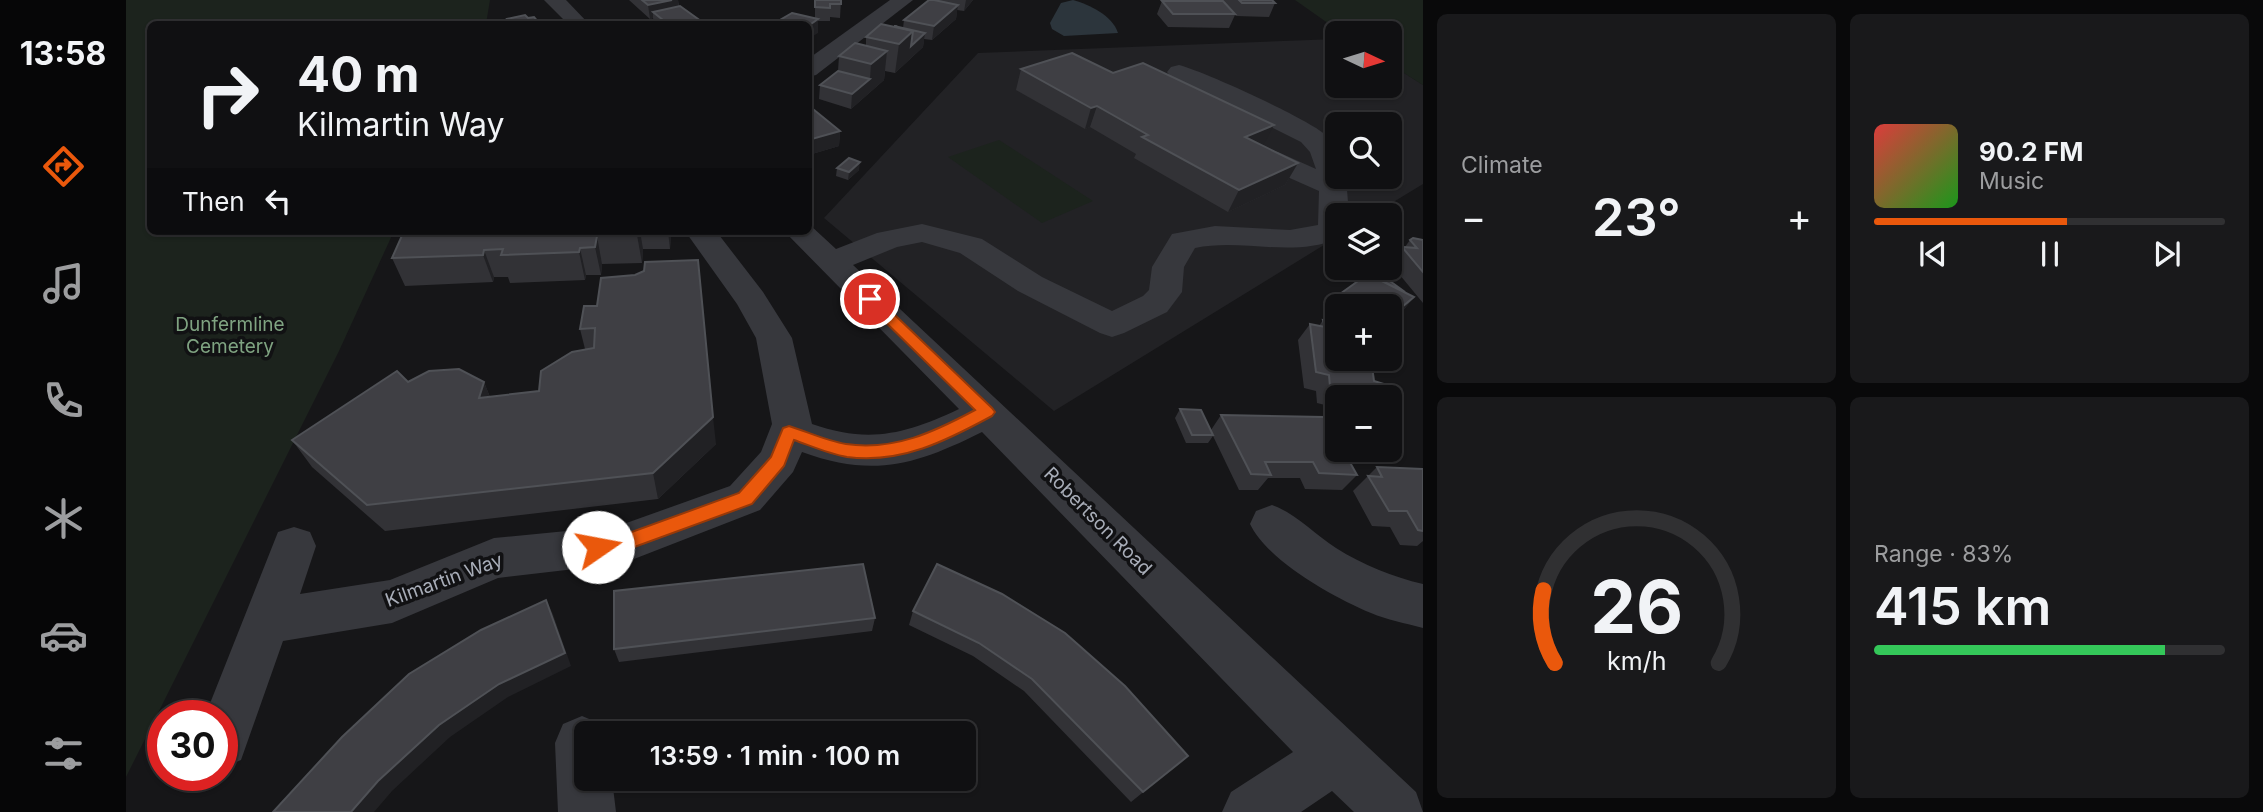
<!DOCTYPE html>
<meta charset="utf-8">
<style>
body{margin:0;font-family:Inter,sans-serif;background:#19191b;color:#f1f3f6;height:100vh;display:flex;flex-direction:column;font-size:26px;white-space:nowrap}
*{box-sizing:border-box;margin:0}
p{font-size:23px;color:#9c9d9f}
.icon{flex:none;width:38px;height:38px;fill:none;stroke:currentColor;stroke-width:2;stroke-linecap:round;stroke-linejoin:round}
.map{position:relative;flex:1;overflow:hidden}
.sheet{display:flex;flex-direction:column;gap:14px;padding:14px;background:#09090a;width:840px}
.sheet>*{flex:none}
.banner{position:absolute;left:21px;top:21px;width:665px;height:214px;border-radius:10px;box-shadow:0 2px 5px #0004,0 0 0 2px #303032;background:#101012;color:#f1f3f6;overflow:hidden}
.needle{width:46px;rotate:94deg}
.buttons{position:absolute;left:1199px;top:21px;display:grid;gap:14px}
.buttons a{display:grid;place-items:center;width:77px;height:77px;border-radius:10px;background:#101012;box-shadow:0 2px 5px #0004,0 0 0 2px #303032;font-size:35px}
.speed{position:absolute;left:21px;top:700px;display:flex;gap:14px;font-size:35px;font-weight:700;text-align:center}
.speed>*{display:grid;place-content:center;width:91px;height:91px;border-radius:50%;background:#101012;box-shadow:0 2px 5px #0004,0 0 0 2px #303032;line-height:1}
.speed .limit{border:10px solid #d22;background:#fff;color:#111}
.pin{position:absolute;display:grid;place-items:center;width:60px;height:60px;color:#fff;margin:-30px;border:4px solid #fff;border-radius:50%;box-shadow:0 2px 7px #0007}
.me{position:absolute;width:77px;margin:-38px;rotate:78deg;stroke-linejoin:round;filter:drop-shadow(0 0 5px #0008)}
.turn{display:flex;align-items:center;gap:24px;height:147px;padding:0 35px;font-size:32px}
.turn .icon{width:91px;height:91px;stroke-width:2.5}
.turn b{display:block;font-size:49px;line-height:60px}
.then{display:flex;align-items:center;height:66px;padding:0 35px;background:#0003;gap:14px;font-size:26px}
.big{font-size:52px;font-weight:600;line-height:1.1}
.sheet .tile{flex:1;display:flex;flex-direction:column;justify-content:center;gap:10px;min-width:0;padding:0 24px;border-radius:10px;background:#19191b}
.sheet .dial{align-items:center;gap:0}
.dial svg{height:182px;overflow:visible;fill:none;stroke:#303032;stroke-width:7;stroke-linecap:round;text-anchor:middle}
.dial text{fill:#f1f3f6;stroke:none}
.song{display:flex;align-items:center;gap:21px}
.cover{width:84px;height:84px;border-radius:10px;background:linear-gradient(135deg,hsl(0 70% 55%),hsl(120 70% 35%))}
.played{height:7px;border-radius:4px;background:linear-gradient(90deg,#ea580c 55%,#303032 55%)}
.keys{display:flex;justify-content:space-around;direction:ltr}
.heat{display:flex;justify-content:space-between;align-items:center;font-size:38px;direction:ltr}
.charge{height:10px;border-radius:5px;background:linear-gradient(90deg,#34c759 83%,#303032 0)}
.sheet .tiles{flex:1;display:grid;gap:14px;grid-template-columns:repeat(2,1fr)}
.trip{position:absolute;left:448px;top:721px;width:402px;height:70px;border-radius:10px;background:#101012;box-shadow:0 2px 5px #0004,0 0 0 2px #303032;font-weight:600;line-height:70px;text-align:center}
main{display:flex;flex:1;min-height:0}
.tab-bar{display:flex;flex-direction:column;width:126px;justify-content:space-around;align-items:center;background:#060607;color:#9c9d9f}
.tab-bar .icon{width:49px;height:49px}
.tab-bar .on{color:#ea580c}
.tab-bar b{font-size:32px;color:#f1f3f6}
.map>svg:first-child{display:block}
.built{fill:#222225;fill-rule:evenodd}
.green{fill:#1c231d}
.water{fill:#2c353c}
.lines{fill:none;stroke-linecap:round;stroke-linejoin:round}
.minor{fill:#37383d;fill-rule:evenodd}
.wall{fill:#323236}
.shaded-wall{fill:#212124}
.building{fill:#3f3f44;stroke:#4f5156;stroke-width:2}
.route{fill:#ea580c;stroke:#983908;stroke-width:2}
.labels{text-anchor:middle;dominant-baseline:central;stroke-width:7;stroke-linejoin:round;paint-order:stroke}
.park-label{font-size:19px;fill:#7fa381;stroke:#111113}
.street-label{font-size:19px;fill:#a8adb8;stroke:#111113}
</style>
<main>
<nav class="tab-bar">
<b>13:58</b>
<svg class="icon on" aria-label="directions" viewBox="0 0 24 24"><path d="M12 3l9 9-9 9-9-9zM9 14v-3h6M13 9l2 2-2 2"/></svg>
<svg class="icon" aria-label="music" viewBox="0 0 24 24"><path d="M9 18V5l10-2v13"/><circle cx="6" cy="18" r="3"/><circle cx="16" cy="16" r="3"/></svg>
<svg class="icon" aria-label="phone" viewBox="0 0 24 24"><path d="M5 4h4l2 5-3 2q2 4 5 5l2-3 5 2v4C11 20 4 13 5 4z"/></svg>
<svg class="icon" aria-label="climate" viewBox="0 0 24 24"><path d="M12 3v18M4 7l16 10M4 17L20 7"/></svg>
<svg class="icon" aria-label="car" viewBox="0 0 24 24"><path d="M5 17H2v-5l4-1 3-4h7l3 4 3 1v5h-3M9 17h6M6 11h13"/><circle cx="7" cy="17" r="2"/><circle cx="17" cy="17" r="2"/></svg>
<svg class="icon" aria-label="filters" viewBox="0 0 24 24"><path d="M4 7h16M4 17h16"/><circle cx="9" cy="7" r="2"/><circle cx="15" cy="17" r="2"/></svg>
</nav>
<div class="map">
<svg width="1297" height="812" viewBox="0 0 1297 812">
<rect width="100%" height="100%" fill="#161618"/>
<path class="built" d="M1211 39V86H1264V64L1297 85V184L1246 215H1211V237L928 411 698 218 852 53ZM1211 124H1264V177H1211Z"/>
<g class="green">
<path d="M0 0H364L360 24H24V231H268L213 351 0 777Z"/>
<path d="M1169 0H1297V85L1264 64V33H1216Z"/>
<path d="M873 140 967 201 916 223 822 157Z"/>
</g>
<path class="water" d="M947 0C964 5 986 15 992 33L938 36 926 29 924 23 935 3Z"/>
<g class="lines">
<g class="minor">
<path d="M418 0H440L463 24H442Z"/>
<path d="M764 0H787L690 75 682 77V59Z"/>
<path d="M1053 65C1077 71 1185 120 1201 136 1213 148 1211 161 1211 177H1220L1223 215H1211V239C1165 258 1116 238 1069 248L1058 267 1056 292 1041 312 998 333 986 337 974 333 892 291 834 253 796 242 771 247 727 265 1290 792 1297 812H1228L1206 791 1175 812H1096L1105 792 1167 752 856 432C790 465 747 478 676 452L667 472 634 510 508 559 492 564 372 578 266 623 157 641 115 760 96 768V716H79L152 532 168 527 184 532 190 546 174 594 264 580 368 538 492 526 604 486 635 452 646 424 630 338 611 304 559 231H590L637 292 666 338 686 424C743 444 780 434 833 409L658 231H682L684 225 710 249 751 233 796 224 856 239 916 277 986 311 1017 296 1023 290 1026 267 1046 234 1089 226 1164 230 1192 225 1193 191 1132 164 1128 158 1132 152 1142 150 1152 152 1190 169 1184 152 1175 142 1045 77 1041 72 1045 67Z"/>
<path d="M1146 505C1171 514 1188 534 1210 548 1237 565 1267 577 1297 584V628C1279 623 1261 620 1245 613 1207 597 1142 561 1124 524L1130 511Z"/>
<path d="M456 716 475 724 479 733H460V779H486L490 812H432L429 743 437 724Z"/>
</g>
</g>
<g class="wall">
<path d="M503 0H552L553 6 579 24H528L527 18 524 19Z"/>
<path d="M689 0H715L714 18 704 17V21H692V33L689 19Z"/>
<path d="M811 0H847L838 11 831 10 830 19 806 40 798 39 797 47 769 73 759 71 758 80 725 109 693 99 694 85 712 71 713 56 740 46V37L777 28 778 20Z"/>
<path d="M1095 0H1146L1149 3 1143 17 1110 16 1109 15 1103 28 1042 27 1031 14 1036 1H1096Z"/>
<path d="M895 69 1137 146 1172 163 1159 185 1102 212 1008 158 1010 154 964 127 959 129 890 90Z"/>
<path d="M682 105 714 131 713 146 686 154 682 151Z"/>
<path d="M711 168 733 170 722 180 710 176Z"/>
<path d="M278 231H545L544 249H517L516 263 476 264 475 275H460L459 280 384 283 382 277H368L367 282 279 286 266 258Z"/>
<path d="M1284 240H1297V303L1264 263 1276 247H1279Z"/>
<path d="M1242 274 1250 278 1257 276 1279 292 1288 297 1275 313 1264 323V306H1211V359H1250L1246 364 1248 381 1258 384 1260 394 1257 397H1211V408L1191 403 1190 391 1178 388 1172 340 1184 324 1193 326 1197 320 1202 321 1206 316 1200 313 1211 296Z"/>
<path d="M458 306 590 444 532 499 259 531 186 467 166 440 282 382H358L364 397 413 391 459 349 454 329Z"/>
<path d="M1054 409 1085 430 1095 415 1231 475 1216 490 1179 489 1174 478H1142L1132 490H1113L1087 436 1082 443H1060L1049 418Z"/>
<path d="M1251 467 1297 469V541L1291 546 1274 545 1264 527 1246 526 1227 491Z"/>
<path d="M811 564 1062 756 1005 802 898 691 847 656 783 625 787 611Z"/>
<path d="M749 618 746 631 493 662 488 649Z"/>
</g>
<g class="shaded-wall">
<path d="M546 0H552L553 12H527V18L524 19 522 5Z"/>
<path d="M840 0H847L838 11Z"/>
<path d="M832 5 830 19 806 40 808 26Z"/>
<path d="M692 19V33L682 39V26Z"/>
<path d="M787 31 799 33 797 47 769 73 773 44Z"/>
<path d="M761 51 758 80 725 109 726 94 744 79 745 64Z"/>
<path d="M971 106 964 127 959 129 965 108Z"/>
<path d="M1148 125 1137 146 1119 137Z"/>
<path d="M714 131 713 146 686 154V139Z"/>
<path d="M734 162 733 170 722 180 723 172Z"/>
<path d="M1172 163 1159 185 1102 212 1113 190Z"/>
<path d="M512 231H514L517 249 516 263 511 235Z"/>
<path d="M542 231H545L544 249Z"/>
<path d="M471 236 476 264 475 275 469 247Z"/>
<path d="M454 248 460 275 459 280 453 252Z"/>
<path d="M358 250 368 277 367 282 357 255Z"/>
<path d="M1288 297 1275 313 1264 323V317Z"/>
<path d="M358 382 369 410 353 398Z"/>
<path d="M587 417 590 444 532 499 527 473Z"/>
<path d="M420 600 427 614 445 666 382 697 324 737 266 791 248 812H225L252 781 313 725Z"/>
</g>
<g class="building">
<path d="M516 0H546L522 5Z"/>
<path d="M689 0H715V4H704V8L689 7Z"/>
<path d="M803 0H808L832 5 808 26 778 20Z"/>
<path d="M1113 0H1146L1149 3H1116Z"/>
<path d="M1036 1H1097L1109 14H1047Z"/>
<path d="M554 6 579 24H542L527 12Z"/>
<path d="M666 13 692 19 682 26V24H647Z"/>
<path d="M399 15 402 18 408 17 414 24H370L383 22 381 19Z"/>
<path d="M755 24 787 31 773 44 740 37Z"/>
<path d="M768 26 799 33 785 46 787 31Z"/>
<path d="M729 43 761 51 745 64 713 56Z"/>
<path d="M946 53 987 73 1017 63 1148 125 1119 137 1172 163 1113 190 1016 137 1022 135 971 106 965 108 895 69Z"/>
<path d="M712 71 744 79 726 94 694 85Z"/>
<path d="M682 105 714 131 686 139 682 136Z"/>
<path d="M723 158 734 162 723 172 711 168Z"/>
<path d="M278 231H512L511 235 471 236 469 247 454 248 453 252 375 255 377 249 358 250 357 255 266 258Z"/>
<path d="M1287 238 1297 240V272L1276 247 1291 248 1284 240Z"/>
<path d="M572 260 587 417 527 473 241 505 166 440 271 371 282 382 303 371 333 369 358 382 353 398 413 391 415 371 446 352 468 348 469 328 454 329 458 306H471L475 278 509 275 518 271 519 262Z"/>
<path d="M1242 274 1288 297 1264 317V306H1230L1211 296Z"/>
<path d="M1257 276 1279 292 1250 278Z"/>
<path d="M1211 311V318L1206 315Z"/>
<path d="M1197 320 1211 323V359H1245L1248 381 1258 384 1260 394 1242 389 1243 397 1204 387 1203 375 1190 372 1184 324 1199 327Z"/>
<path d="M1054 409 1075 410 1087 435H1066Z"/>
<path d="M1095 415 1198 417 1211 440V450H1217L1231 475 1193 473 1187 462H1139L1145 475 1125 474Z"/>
<path d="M1251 467 1297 469V531L1292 530 1281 511H1263L1242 476 1256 477Z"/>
<path d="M737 564 749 618 488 649V591Z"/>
<path d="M811 564 876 594 939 633 999 686 1062 756 1017 792 906 679 853 643 787 611Z"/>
<path d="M420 600 439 653 373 684 313 725 252 781 225 812H147L216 737 283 674 355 630Z"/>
</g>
<path class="route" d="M744 295 749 296 866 408 869 412 866 416C820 441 775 464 721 457 703 454 685 446 668 440L658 466 626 504 492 553 472 555 466 553 463 547 466 541 492 537 613 493 645 457 657 428 663 426C682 432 701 441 720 444 768 451 808 432 849 410L739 302V296Z"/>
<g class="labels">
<g class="park-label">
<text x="104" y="324">Dunfermline<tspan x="104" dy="22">Cemetery</tspan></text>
</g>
<g class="street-label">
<text transform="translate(972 521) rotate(45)">Robertson Road</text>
<text transform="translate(318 580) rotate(-20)">Kilmartin Way</text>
</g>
</g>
</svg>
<div class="buttons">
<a><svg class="needle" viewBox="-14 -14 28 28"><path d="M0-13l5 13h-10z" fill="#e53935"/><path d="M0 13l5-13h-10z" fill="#9c9d9f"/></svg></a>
<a><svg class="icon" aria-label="search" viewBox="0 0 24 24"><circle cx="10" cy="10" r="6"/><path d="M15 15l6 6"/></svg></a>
<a><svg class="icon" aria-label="layers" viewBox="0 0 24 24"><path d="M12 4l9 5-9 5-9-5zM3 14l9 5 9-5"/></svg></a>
<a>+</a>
<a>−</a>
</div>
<div class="speed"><div class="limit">30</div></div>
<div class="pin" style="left:744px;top:299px;background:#d93025"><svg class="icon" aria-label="arrive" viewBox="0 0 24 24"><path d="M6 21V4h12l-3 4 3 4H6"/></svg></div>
<svg class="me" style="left:472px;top:547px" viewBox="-20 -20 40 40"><circle r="19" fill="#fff"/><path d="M0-13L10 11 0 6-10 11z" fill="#ea580c"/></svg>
<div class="trip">13:59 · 1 min · 100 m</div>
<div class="banner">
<div class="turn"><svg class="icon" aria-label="right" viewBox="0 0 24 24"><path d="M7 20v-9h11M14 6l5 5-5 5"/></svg><div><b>40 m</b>Kilmartin Way</div></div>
<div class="then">Then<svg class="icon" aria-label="left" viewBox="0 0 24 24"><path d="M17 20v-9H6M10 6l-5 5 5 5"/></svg></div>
</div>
</div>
<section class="sheet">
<div class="tiles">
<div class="tile"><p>Climate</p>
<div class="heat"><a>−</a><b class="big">23°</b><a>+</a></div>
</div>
<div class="tile">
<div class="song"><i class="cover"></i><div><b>90.2 FM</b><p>Music</p></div></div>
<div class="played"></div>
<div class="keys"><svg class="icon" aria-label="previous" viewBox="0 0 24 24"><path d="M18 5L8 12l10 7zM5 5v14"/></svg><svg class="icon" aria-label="pause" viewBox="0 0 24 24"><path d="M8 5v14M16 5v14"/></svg><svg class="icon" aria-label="next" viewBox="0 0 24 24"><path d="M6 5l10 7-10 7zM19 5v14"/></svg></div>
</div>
<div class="tile dial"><svg viewBox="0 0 100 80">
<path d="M14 69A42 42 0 1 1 86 69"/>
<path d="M14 69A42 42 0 0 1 9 37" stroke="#ea580c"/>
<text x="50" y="56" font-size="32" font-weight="700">26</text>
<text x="50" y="72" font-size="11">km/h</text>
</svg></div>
<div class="tile"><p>Range · 83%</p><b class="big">415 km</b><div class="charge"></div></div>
</div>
</section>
</main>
